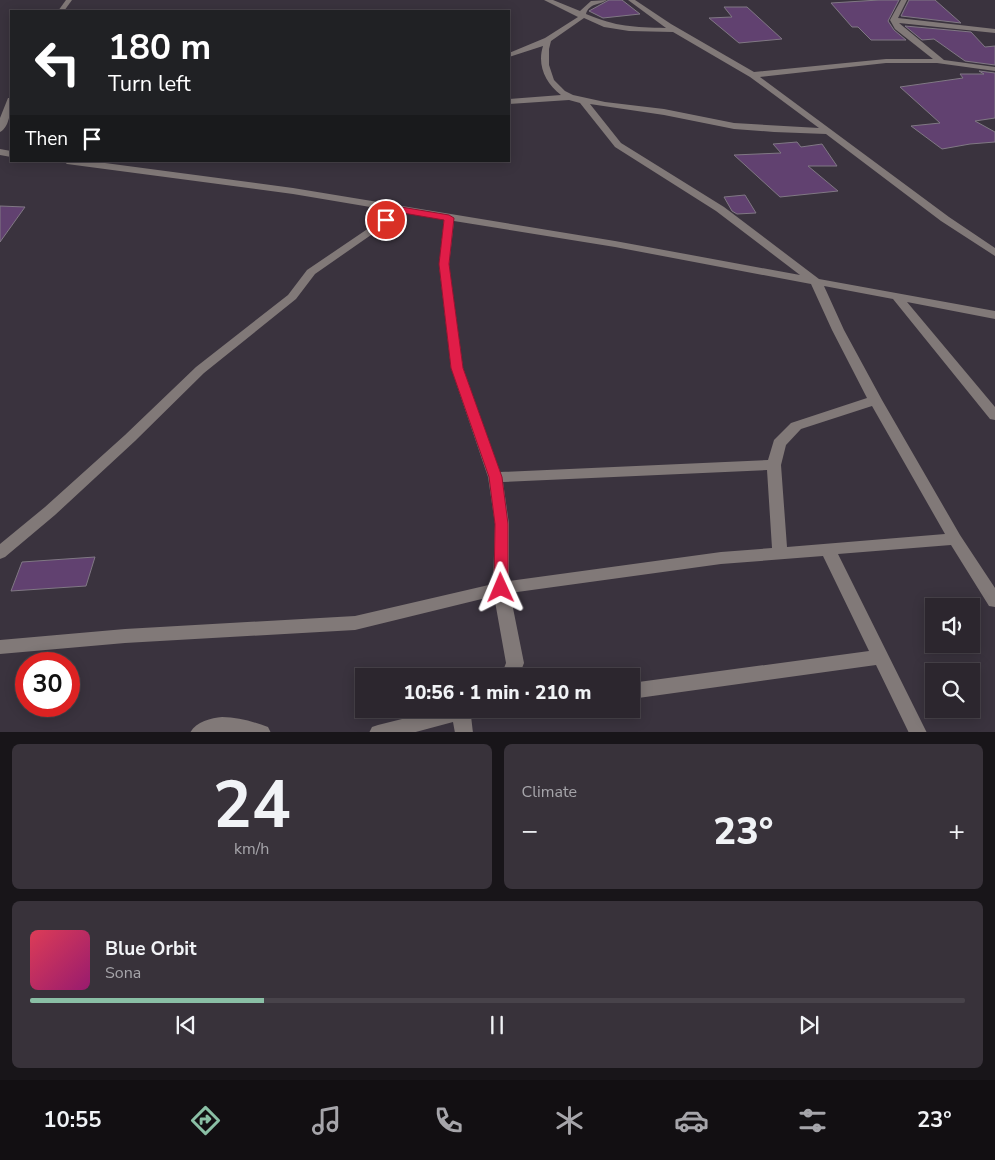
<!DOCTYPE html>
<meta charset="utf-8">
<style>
body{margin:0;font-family:"Nunito Sans",sans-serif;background:#38323a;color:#f1f3f6;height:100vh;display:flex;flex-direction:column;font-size:19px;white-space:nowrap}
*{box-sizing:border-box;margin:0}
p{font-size:16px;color:#a6a5aa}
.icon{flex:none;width:28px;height:28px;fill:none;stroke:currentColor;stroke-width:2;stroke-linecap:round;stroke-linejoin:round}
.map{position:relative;height:732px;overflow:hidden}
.details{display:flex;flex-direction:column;gap:12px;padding:12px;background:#181519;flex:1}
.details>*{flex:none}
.hud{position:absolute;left:10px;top:10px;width:500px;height:152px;border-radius:0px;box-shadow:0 2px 12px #0003,0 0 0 1px #48434a;background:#202124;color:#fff;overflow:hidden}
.fabs{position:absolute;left:925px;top:598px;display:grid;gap:10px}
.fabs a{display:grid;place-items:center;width:55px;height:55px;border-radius:0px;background:#2c262e;box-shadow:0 2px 12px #0003,0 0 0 1px #48434a;font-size:25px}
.speed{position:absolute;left:15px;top:652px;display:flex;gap:10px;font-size:25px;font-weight:700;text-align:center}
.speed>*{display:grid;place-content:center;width:65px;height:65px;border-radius:50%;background:#2c262e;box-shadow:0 2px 12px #0003,0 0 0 1px #48434a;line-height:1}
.speed .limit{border:8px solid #d22;background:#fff;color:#111}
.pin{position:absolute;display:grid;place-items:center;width:42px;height:42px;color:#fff;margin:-21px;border:2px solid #fff;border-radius:50%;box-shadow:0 1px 5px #0007}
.me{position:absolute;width:55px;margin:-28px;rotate:359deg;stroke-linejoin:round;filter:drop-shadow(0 0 4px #0008)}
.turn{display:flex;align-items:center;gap:18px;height:105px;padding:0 15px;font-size:22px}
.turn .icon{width:65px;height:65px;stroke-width:2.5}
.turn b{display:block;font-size:35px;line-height:42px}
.then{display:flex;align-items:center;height:48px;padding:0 15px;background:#0003;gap:10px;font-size:19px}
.big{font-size:38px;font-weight:800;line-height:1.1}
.details .card{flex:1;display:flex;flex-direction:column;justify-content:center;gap:8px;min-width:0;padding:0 18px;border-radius:8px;background:#38323a}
.details .dial{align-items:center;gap:0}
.dial b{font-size:65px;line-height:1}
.song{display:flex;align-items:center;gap:15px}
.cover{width:60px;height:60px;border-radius:8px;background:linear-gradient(135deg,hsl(350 70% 55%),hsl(320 70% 35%))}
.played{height:5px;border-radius:2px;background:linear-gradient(90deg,#8abfa5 25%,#48434a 25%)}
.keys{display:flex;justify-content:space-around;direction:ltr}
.heat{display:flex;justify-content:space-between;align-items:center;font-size:28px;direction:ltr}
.details .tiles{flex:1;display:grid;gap:12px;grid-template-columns:1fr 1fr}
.card:last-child{grid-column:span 2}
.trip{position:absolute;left:355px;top:668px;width:285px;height:50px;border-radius:0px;background:#2c262e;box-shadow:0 2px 12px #0003,0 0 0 1px #48434a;font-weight:800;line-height:50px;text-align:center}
.tabs{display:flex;height:80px;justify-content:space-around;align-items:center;background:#120f12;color:#a6a5aa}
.tabs .icon{width:35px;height:35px}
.tabs .current{color:#8abfa5}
.tabs b{font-size:22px;color:#f1f3f6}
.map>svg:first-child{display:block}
.building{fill:#614170;stroke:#807884}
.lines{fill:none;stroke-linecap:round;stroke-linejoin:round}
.minor{fill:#817978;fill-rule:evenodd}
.route{fill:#e11d48;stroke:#92132f}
</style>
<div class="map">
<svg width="995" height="733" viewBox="0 0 995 733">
<rect width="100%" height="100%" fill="#3a333e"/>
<g class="building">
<path d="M609 0H622L640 14 603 18 589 11Z"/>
<path d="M879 0H899L888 21 894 30 906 40H871L858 27H852L831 3Z"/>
<path d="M909 0H935L961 23 901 16Z"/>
<path d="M724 7H747L782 39 739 43 709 18 732 17Z"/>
<path d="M905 26 971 32 985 47 995 46V65L965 61 934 39 922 40Z"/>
<path d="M979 71 995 73V118L975 121 995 132V142L970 144 942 149 911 126 940 123 900 87 963 78 960 74H984Z"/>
<path d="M797 142 801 147 822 144 837 166H808L838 191 780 197 734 155 781 153 773 144Z"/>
<path d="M745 195 756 213 737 214 732 211 724 197Z"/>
<path d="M0 206 25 207 0 242Z"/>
<path d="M95 557 86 586 11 591 22 562Z"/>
</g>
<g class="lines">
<g class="minor">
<path d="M66 0H72L64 11H58Z"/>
<path d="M544 0H553L580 11 591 1 607 0C600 5 589 3 586 14 617 27 633 27 666 28L628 0H635L671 24 754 72 886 59H933L895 29 890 20 901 0H907L898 18 995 29V33L899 23 944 60 995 67V71L937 63H886L760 77 949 217 995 248V256L941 221 826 134 774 132 734 129 664 115 590 104 621 143 724 207 819 279 995 311V319L907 302 995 407V420L990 419 893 299 824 286 844 330 882 400 960 535 995 588V607L989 606 951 545 838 554 927 733H909L876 665 631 699V683L869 651 823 556 721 564 510 593 524 663 519 676H501L506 663 494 596 355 630 125 643 0 654V640L125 629 355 616 493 584 495 524 488 477 451 368 439 265 444 219 404 212 315 274 296 299 204 373 135 441 55 515 5 557 0 559V544L45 507 125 435 196 367 288 295 307 270 394 211 293 194 67 164 63 161H90L293 188 615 241 800 275 716 211 615 147 580 103 569 100 509 104V99L561 95C545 83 537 65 543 46L509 57V53L545 38 578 17ZM584 18 604 27 629 31 673 32 750 77 819 128 734 123 664 109 605 102 573 95 565 91 554 80 549 65V49L551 41ZM454 221 615 247 811 284 832 330 867 398 791 423 774 440 768 460 500 472 463 368 449 265ZM872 406 945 534 787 547 781 465 786 445 801 429ZM767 470 772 548 721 552 509 581V524L503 482Z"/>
<path d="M8 98H11C11 108 10 127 0 132V118Z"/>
<path d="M0 149 11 151V157L0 155Z"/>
<path d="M442 709H478L475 715 471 716 473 733H455L453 722 412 733H369L372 727 378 725Z"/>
<path d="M222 717C238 717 254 722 268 727L271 733H190C195 722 211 718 222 717Z"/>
</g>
</g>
<path class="route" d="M401 207 449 215 454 218 449 264 463 368 502 477 508 524V588L506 592 501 594 496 592 494 588 495 524 489 477 451 368 439 264 444 220 403 213 389 222H382V219Z"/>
</svg>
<div class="fabs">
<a><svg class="icon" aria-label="sound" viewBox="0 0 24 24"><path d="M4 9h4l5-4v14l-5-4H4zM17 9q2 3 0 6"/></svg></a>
<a><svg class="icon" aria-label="search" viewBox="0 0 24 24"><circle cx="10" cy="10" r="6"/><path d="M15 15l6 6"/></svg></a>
</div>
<div class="speed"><div class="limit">30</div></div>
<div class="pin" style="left:386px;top:220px;background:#d93025"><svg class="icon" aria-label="arrive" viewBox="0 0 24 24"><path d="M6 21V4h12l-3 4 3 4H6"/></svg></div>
<svg class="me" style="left:501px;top:588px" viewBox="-20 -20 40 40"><path d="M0-17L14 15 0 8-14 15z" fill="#e11d48" stroke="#fff" stroke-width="4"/></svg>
<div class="trip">10:56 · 1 min · 210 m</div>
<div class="hud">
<div class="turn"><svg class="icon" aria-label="left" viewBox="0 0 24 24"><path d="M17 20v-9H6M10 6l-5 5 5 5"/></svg><div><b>180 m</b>Turn left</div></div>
<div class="then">Then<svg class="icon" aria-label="arrive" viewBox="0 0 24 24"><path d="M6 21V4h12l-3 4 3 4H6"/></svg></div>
</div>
</div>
<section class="details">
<div class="tiles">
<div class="card dial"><b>24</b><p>km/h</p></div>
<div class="card"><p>Climate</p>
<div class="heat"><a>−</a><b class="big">23°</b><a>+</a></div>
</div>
<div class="card">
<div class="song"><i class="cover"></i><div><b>Blue Orbit</b><p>Sona</p></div></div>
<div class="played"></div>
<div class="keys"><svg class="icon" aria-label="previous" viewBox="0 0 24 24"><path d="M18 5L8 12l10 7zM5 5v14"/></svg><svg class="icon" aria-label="pause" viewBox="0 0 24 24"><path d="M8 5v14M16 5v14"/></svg><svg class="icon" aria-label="next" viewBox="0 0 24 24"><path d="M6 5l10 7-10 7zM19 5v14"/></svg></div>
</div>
</div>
</section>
<nav class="tabs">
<b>10:55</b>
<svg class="icon current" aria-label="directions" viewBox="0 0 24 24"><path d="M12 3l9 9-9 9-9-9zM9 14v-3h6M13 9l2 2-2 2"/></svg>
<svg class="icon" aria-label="music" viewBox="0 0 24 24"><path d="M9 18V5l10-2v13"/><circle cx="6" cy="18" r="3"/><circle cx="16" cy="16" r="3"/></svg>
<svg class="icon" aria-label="phone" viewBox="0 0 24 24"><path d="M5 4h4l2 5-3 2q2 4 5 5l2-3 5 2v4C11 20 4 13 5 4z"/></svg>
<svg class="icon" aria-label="climate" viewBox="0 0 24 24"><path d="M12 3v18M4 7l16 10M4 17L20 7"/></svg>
<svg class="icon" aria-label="car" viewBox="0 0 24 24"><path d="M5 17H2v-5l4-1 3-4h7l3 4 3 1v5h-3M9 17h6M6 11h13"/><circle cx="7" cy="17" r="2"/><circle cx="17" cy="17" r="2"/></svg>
<svg class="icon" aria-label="filters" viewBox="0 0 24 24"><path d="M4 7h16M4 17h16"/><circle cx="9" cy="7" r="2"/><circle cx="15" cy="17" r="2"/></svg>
<b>23°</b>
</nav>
